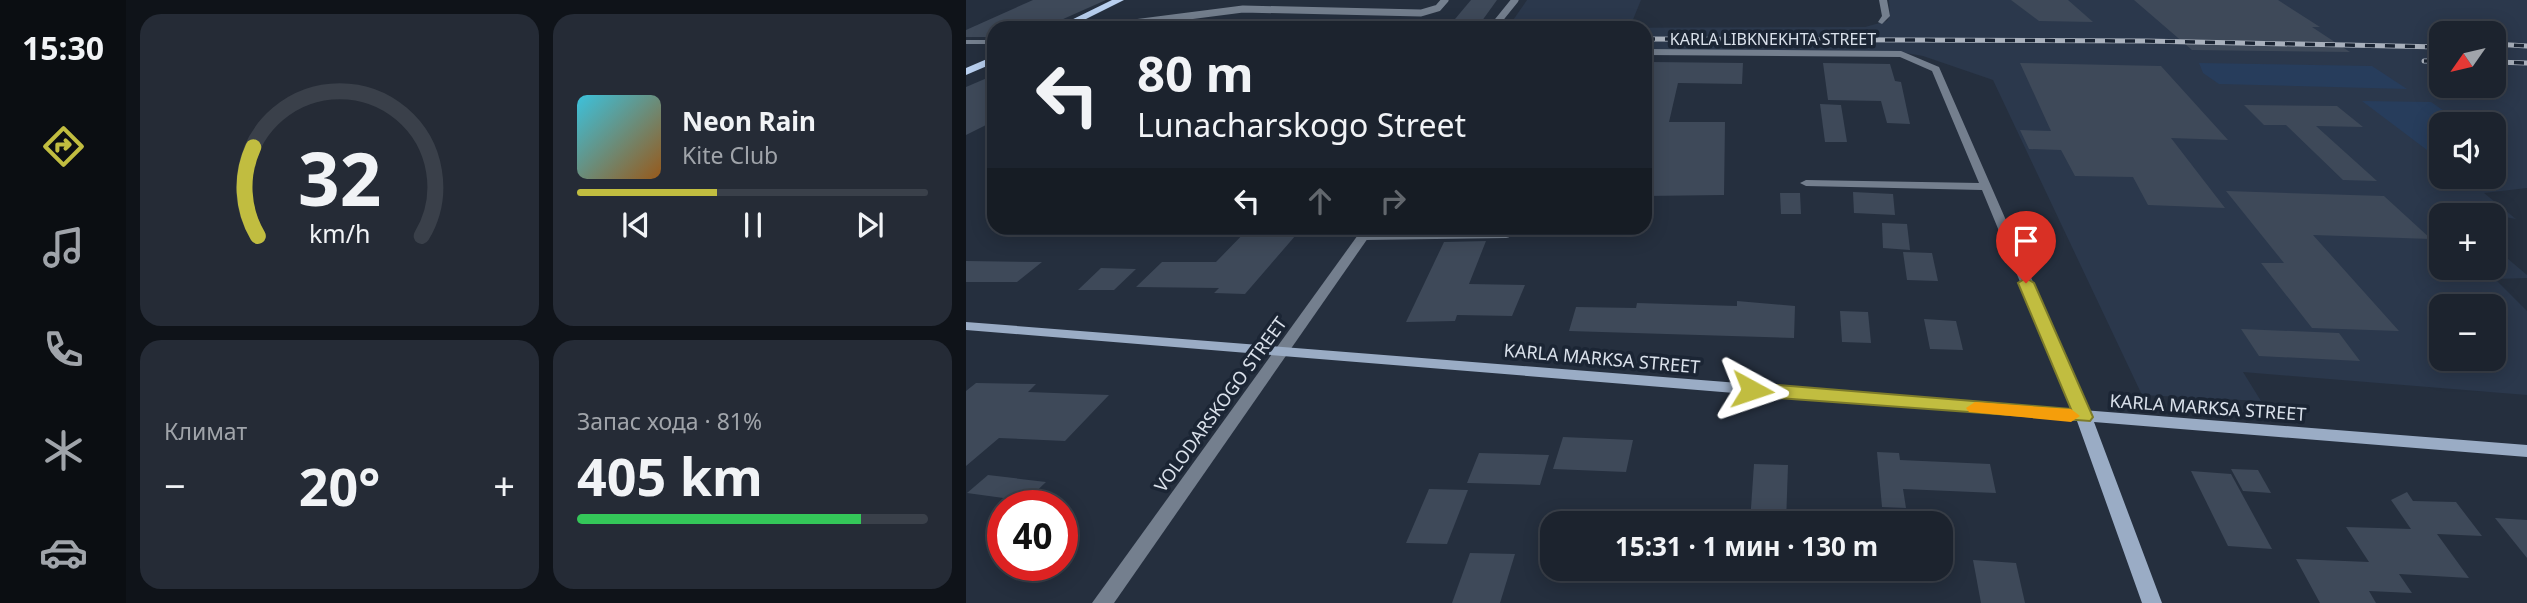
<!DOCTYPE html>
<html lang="ru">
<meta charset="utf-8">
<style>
body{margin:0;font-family:"Noto Sans",sans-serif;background:#252b36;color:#f1f3f6;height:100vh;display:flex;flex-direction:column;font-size:26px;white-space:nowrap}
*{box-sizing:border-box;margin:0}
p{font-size:23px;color:#a0a4aa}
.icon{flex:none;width:38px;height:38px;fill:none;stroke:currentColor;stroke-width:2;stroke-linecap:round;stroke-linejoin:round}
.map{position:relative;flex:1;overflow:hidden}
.sheet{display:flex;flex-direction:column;gap:14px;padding:14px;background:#0f1319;width:840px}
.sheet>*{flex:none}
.banner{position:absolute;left:21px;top:21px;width:665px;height:214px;border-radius:21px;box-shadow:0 4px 18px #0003,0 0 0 2px #3a404a;background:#1c232e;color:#f1f3f6;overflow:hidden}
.needle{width:46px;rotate:236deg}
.controls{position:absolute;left:1463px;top:21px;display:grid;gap:14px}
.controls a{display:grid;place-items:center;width:77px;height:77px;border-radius:14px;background:#1c232e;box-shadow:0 4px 18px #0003,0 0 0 2px #3a404a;font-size:35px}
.speed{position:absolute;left:21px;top:490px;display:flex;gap:14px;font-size:35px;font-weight:700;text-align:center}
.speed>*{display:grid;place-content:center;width:91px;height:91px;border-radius:50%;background:#1c232e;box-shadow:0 4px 18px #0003,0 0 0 2px #3a404a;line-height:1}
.speed .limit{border:10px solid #d22;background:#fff;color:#111}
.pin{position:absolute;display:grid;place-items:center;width:60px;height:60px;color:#fff;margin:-72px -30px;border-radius:50% 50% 50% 0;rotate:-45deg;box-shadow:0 0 7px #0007}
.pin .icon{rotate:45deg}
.me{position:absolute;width:77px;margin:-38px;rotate:95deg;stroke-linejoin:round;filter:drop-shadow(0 0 5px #0008)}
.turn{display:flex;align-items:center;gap:24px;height:147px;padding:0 35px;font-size:32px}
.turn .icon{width:91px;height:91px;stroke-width:2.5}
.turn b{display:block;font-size:49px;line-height:60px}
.lanes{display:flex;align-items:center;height:66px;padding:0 35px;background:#0003;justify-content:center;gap:35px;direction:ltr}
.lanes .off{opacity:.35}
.big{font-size:52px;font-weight:700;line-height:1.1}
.sheet .tile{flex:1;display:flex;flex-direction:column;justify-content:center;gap:10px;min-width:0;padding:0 24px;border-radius:21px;background:#252b36}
.sheet .dial{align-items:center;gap:0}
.dial svg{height:182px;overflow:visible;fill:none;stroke:#3a404a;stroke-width:7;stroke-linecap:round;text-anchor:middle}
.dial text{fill:#f1f3f6;stroke:none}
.song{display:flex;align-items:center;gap:21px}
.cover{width:84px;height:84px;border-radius:10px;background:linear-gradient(135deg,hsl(190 70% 55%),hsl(30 70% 35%))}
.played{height:7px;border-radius:4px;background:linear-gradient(90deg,#c1bd40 40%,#3a404a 40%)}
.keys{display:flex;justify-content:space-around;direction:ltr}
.heat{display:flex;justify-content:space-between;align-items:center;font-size:38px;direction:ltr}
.charge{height:10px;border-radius:5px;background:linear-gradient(90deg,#34c759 81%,#3a404a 0)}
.sheet .tiles{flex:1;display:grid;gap:14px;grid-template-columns:repeat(2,1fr)}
.trip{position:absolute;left:574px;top:511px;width:413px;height:70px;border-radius:21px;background:#1c232e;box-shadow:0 4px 18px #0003,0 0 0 2px #3a404a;font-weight:700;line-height:70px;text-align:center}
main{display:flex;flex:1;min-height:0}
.tab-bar{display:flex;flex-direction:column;width:126px;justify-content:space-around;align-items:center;background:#0b0e12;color:#a0a4aa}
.tab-bar .icon{width:49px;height:49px}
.tab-bar .active{color:#c1bd40}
.tab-bar b{font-size:32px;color:#f1f3f6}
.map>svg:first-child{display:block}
.built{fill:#2b384c;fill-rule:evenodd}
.green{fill:#273d5c}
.building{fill:#3e4959}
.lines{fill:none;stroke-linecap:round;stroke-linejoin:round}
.lane-far1{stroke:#747f8e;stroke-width:7}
.lane{stroke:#747f8e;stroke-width:12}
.street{fill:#747f8e;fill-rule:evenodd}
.secondary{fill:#9aacc5;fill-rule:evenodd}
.primary{fill:#b8cfef;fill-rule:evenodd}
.rail-casing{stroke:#a9b1bd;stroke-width:5}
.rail{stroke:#1b2534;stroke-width:3.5;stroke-dasharray:10;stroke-linecap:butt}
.route{fill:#c1bd40;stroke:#7d7b2a;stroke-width:2}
.slow{fill:#f59e0b}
.labels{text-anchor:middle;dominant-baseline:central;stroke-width:7;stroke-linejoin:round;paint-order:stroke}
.far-street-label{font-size:16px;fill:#dae1eb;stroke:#1b2534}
.street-label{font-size:18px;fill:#dae1eb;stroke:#1b2534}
</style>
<main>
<nav class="tab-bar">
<b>15:30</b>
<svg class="icon active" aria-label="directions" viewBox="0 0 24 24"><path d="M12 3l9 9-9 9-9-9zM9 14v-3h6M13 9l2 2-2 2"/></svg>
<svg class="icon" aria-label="music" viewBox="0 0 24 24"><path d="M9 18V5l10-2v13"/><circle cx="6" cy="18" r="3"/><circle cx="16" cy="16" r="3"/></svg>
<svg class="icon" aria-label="phone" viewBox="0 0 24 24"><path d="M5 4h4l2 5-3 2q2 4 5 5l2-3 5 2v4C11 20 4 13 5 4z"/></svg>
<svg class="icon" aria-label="climate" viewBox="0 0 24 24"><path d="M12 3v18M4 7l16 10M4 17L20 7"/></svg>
<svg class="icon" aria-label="car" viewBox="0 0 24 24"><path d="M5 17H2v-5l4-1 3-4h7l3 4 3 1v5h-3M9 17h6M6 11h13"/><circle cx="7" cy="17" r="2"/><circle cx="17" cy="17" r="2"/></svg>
</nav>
<section class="sheet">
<div class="tiles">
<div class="tile dial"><svg viewBox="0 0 100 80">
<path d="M14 69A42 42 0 1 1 86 69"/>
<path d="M14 69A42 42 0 0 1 12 30" stroke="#c1bd40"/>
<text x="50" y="56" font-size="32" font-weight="700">32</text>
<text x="50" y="72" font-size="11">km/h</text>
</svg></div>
<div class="tile">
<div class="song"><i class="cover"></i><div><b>Neon Rain</b><p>Kite Club</p></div></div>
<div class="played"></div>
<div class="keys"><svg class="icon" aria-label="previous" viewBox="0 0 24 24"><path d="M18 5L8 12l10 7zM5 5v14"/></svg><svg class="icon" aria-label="pause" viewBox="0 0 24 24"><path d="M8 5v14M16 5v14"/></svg><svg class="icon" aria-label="next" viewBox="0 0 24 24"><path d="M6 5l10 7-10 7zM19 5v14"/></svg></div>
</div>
<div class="tile"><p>Климат</p>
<div class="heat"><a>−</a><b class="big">20°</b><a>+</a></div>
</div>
<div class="tile"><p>Запас хода · 81%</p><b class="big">405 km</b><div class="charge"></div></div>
</div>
</section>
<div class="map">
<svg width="1561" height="603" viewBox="0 0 1561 603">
<rect width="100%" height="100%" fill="#252f3e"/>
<g class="built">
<path d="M561 0H675L666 22 545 23Z"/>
<path d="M923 0H1561V188L1518 193 1550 219 1528 215H1475V268H1528V247L1561 275V278L1529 279 1561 311V395L1277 372 1295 401 1176 395 1027 80 957 56 928 51 679 50V28H585L899 27 921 21 924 15ZM1475 33H1528V86H1475ZM1475 124H1528V177H1475ZM1475 306H1528V359H1475Z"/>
</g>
<g class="green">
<path d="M1233 63 1406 66 1441 89 1253 84 1237 73Z"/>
<path d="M1396 101 1465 102 1497 124H1475V150H1461Z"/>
</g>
<g class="building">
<path d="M67 0H140L86 24 28 28V37H0V30Z"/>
<path d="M505 0H531L513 25H484Z"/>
<path d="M1045 0H1102L1127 22 1073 21Z"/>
<path d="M1168 0H1312L1354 27H1346L1384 52 1226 50Z"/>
<path d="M685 62 777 63 776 84 712 83 703 122H759L758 195 679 196V81Z"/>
<path d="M857 63 924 64 929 81 935 82 944 124 921 123 915 101 862 100Z"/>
<path d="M1054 63 1195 66 1262 140 1205 138 1259 208 1182 205 1167 177 1109 176 1095 150 1063 149 1054 130 1085 131Z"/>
<path d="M28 75V121L0 135V87Z"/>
<path d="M854 104 875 105 881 142H859Z"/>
<path d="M1278 105 1371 106 1397 127 1350 126 1411 181 1377 180 1320 125H1298Z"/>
<path d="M1260 191 1418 196 1465 239 1347 235 1433 331 1346 328 1295 263H1318Z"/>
<path d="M887 192 927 194 929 215 888 213Z"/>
<path d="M814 193H834L835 214H815Z"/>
<path d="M916 223 941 224 944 250 917 248Z"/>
<path d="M283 228H336L279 294 248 293 253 288 170 287 196 262H250Z"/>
<path d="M520 241 503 284 559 285 546 316 491 315 489 321 440 322 478 242Z"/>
<path d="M937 252 966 253 972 281 941 280Z"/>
<path d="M0 261 76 262 51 282H0Z"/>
<path d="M135 268 170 269 148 290H112Z"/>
<path d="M771 301 829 306 828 338 603 331 610 307 670 308 671 303 771 306Z"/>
<path d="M874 311 902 312 905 343 876 342Z"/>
<path d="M958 319 990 321 997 350 964 349Z"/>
<path d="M1275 329 1373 333 1394 361 1293 356Z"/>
<path d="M10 383 70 384 62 392 143 395 99 441 33 438 0 466V391Z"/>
<path d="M597 437 667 440 660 472 587 469Z"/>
<path d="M911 452 933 453 934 460 1024 464 1030 493 937 489 940 508 916 507Z"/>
<path d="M513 453 583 455 574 485 501 483Z"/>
<path d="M788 464 822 465 820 523H784Z"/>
<path d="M1265 469 1292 470 1305 493 1277 491Z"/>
<path d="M1225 471 1265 474 1306 549 1262 546Z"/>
<path d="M22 475 80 482 60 501 1 493Z"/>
<path d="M463 489 502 490 481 544 440 543Z"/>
<path d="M1441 492 1447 501 1490 502 1516 536 1471 534 1503 578 1433 574 1446 593 1403 591 1410 603H1354L1330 559 1403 562 1380 527 1445 529 1425 500Z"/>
<path d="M1529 518 1561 520V558Z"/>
<path d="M504 553 549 554 534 603H486Z"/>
<path d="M1007 560 1050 563 1059 603H1015Z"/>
</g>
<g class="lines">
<g class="lane-far1">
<path d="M102 24H160L277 9 455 13 472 8 479 0"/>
<path d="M528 26 549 0"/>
</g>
<path class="lane" d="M399 234 540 232"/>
<g class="street">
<path d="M913 0H921L924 16 916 24 912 22 916 16Z"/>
<rect x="0" y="40" width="28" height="4"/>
<path d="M679 49 935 51 973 67 1126 417 1124 421H1112L1110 417 1016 190 840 186 834 183 840 180 1013 183 966 71 934 57 679 55Z"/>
<path d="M397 228H409L148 603H126Z"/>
</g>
<path class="secondary" d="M0 322 1561 445V457L1128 422 1196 603H1176L1111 421 0 330Z"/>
<g class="primary">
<path d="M146 0H158L102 28H89Z"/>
<path d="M28 56V63L0 75V68Z"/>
</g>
<defs>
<g id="rail">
<path d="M679 39 1179 41 1475 47"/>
<path d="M1528 44 1561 46"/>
<path d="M1458 61H1475"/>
<path d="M1528 62 1561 63"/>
</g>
</defs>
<use href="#rail" class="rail-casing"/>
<use href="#rail" class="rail"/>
</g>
<path class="route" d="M1060 278 1068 283 1127 417 1124 421 786 396 777 390 786 383 1105 409 1052 283Z"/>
<path class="slow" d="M1009 402 1105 409 1114 416 1105 422 1003 412 1000 408Z"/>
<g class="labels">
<g class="far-street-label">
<text x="807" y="39">KARLA LIBKNEKHTA STREET</text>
</g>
<g class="street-label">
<text transform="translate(636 358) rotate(5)">KARLA MARKSA STREET</text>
<text transform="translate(254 404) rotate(-54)">VOLODARSKOGO STREET</text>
<text transform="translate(1242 407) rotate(4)">KARLA MARKSA STREET</text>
</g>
</g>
</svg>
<div class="controls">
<a><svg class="needle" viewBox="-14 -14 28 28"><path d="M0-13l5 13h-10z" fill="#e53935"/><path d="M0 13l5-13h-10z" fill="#a0a4aa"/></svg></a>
<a><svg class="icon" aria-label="sound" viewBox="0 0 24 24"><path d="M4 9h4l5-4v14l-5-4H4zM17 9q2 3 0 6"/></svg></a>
<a>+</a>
<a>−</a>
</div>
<div class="speed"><div class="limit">40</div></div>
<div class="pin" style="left:1060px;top:283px;background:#d93025"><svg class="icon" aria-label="arrive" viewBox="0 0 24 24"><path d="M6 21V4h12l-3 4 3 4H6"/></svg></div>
<svg class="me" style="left:786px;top:390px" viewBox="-20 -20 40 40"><path d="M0-17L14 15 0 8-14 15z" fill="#c1bd40" stroke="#fff" stroke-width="4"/></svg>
<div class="trip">15:31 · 1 мин · 130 m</div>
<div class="banner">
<div class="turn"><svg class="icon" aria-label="left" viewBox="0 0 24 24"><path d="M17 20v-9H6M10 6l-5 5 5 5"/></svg><div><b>80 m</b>Lunacharskogo Street</div></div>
<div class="lanes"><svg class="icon" aria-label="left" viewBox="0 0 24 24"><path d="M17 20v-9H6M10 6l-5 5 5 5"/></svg><svg class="icon off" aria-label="ahead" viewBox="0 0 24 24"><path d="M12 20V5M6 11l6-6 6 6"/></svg><svg class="icon off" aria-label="right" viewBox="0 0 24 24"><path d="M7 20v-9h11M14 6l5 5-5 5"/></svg></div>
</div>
</div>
</main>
